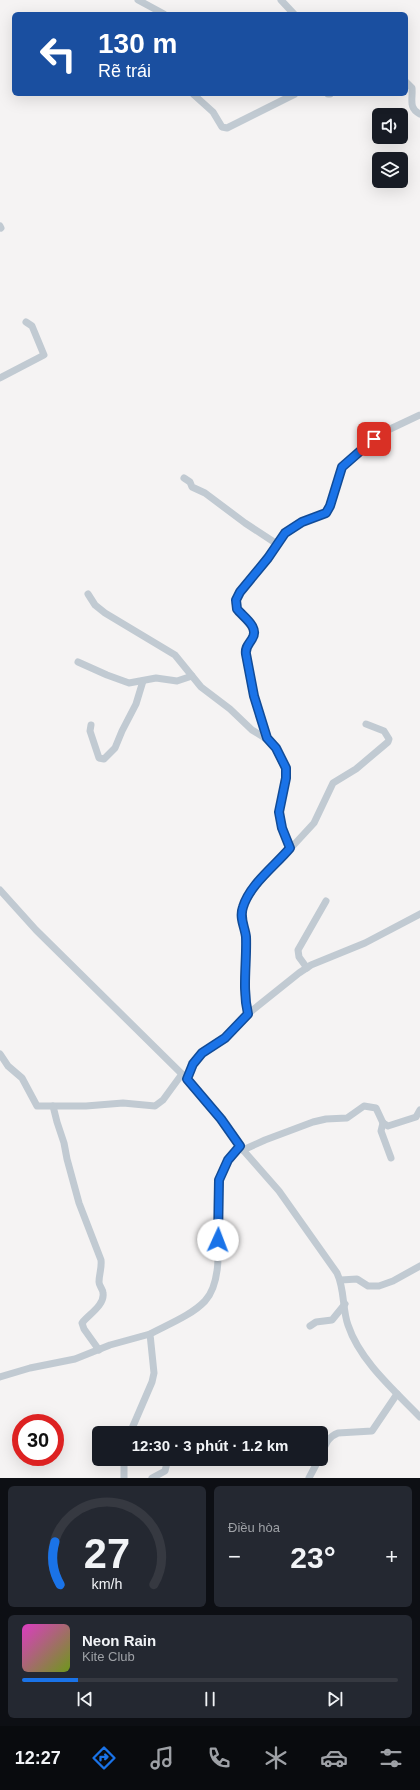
<!DOCTYPE html>
<html lang="vi">
<meta charset="utf-8">
<style>
body{margin:0;font-family:Arial,sans-serif;background:#242831;color:#f1f3f6;height:100vh;display:flex;flex-direction:column;font-size:15px;white-space:nowrap}
*{box-sizing:border-box;margin:0}
p{font-size:13px;color:#9ea1a6}
.icon{flex:none;width:22px;height:22px;fill:none;stroke:currentColor;stroke-width:2;stroke-linecap:round;stroke-linejoin:round}
.map{position:relative;height:1478px;overflow:hidden}
.panel{display:flex;flex-direction:column;gap:8px;padding:8px;background:#0d0f14;flex:1}
.panel>*{flex:none}
.banner{position:absolute;left:12px;top:12px;width:396px;height:84px;border-radius:6px;box-shadow:0 4px 16px #0002;background:#1a4fa0;color:#fff;overflow:hidden}
.buttons{position:absolute;left:372px;top:108px;display:grid;gap:8px}
.buttons a{display:grid;place-items:center;width:36px;height:36px;border-radius:6px;background:#171b24;box-shadow:0 4px 16px #0002;font-size:20px}
.speed{position:absolute;left:12px;top:1414px;display:flex;gap:8px;font-size:20px;font-weight:700;text-align:center}
.speed>*{display:grid;place-content:center;width:52px;height:52px;border-radius:50%;background:#171b24;box-shadow:0 4px 16px #0002;line-height:1}
.speed .limit{border:6px solid #d22;background:#fff;color:#111}
.pin{position:absolute;display:grid;place-items:center;width:34px;height:34px;color:#fff;margin:-17px;border-radius:8px;box-shadow:0 2px 6px #0006}
.me{position:absolute;width:44px;margin:-22px;rotate:2deg;stroke-linejoin:round;filter:drop-shadow(0 0 3px #0008)}
.turn{display:flex;align-items:center;gap:14px;height:84px;padding:0 20px;font-size:18px}
.turn .icon{width:52px;height:52px;stroke-width:2.5}
.turn b{display:block;font-size:28px;line-height:34px}
.big{font-size:30px;font-weight:700;line-height:1.1}
.panel .tile{flex:1;display:flex;flex-direction:column;justify-content:center;gap:6px;min-width:0;padding:0 14px;border-radius:6px;background:#242831}
.panel .dial{align-items:center;gap:0}
.dial svg{height:104px;overflow:visible;fill:none;stroke:#363941;stroke-width:7;stroke-linecap:round;text-anchor:middle}
.dial text{fill:#f1f3f6;stroke:none}
.song{display:flex;align-items:center;gap:12px}
.cover{width:48px;height:48px;border-radius:6px;background:linear-gradient(135deg,hsl(310 70% 55%),hsl(80 70% 35%))}
.played{height:4px;border-radius:2px;background:linear-gradient(90deg,#1a73e8 15%,#363941 15%)}
.keys{display:flex;justify-content:space-around;direction:ltr}
.heat{display:flex;justify-content:space-between;align-items:center;font-size:22px;direction:ltr}
.panel .tiles{flex:1;display:grid;gap:8px;grid-template-columns:1fr 1fr}
.tile:last-child{grid-column:span 2}
.trip{position:absolute;left:92px;top:1426px;width:236px;height:40px;border-radius:6px;background:#171b24;box-shadow:0 4px 16px #0002;font-weight:700;line-height:40px;text-align:center}
.tabs{display:flex;height:64px;justify-content:space-around;align-items:center;background:#090b0e;color:#9ea1a6}
.tabs .icon{width:28px;height:28px}
.tabs .current{color:#1a73e8}
.tabs b{font-size:18px;color:#f1f3f6}
.map>svg:first-child{display:block}
.lines{fill:none;stroke-linecap:round;stroke-linejoin:round}
.minor{stroke:#c1cad2;stroke-width:7}
.route-casing{stroke:#114b97;stroke-width:10}
.route{stroke:#1a73e8;stroke-width:7}
</style>
<div class="map">
<svg width="420" height="1478" viewBox="0 0 420 1478">
<rect width="100%" height="100%" fill="#f5f3f3"/>
<g class="lines">
<g class="minor">
<path d="M138 0 164 14"/>
<path d="M281 0 294 14"/>
<path d="M406 82 412 88C413 99 408 108 420 114"/>
<path d="M193 94 213 112 222 127 227 128 295 94"/>
<path d="M328 94H330"/>
<path d="M0 226 1 228"/>
<path d="M0 378 44 355 32 326 26 322"/>
<path d="M184 478 190 482 192 487 205 493 245 523 277 544"/>
<path d="M88 594 95 605 105 613 175 655 201 687 230 709 252 730 273 743 286 771 279 812 282 828 291 848"/>
<path d="M78 662 107 675 129 683 156 678 177 681 192 676"/>
<path d="M91 725 90 731 99 758 104 759 115 748 122 731 136 704 143 681"/>
<path d="M267 738 254 696 245 654 247 646 254 635V630L250 623 237 609 235 603 238 595 285 533 302 522 325 513 330 506 342 467 374 439 388 430 420 415"/>
<path d="M0 890 36 930 187 1079 221 1119 243 1150 279 1191 337 1273C345 1290 342 1308 348 1325 360 1361 394 1390 420 1417"/>
<path d="M307 968 299 957 298 950 326 901"/>
<path d="M248 1014 244 994 246 937 241 919 243 906 255 887 314 823 333 783 356 769 388 742 389 739 384 731 366 724"/>
<path d="M0 1054 8 1066 22 1078 37 1106H86L123 1103 155 1106 163 1100 182 1074"/>
<path d="M187 1079 193 1064 202 1053 225 1038 244 1017 299 973 311 965 365 943 420 914"/>
<path d="M53 1106 57 1122 64 1143 67 1159 79 1203 101 1260C102 1268 99 1274 99 1282 99 1286 103 1289 103 1293 105 1305 88 1315 82 1323L84 1329 99 1350"/>
<path d="M383 1123 381 1131 391 1158"/>
<path d="M243 1150 265 1140 313 1122 326 1119 347 1118 364 1106 376 1108 383 1123 388 1126 416 1117 420 1110"/>
<path d="M341 1280 357 1279 368 1286H379L393 1281 420 1266"/>
<path d="M310 1326 316 1322 332 1320 345 1304"/>
<path d="M0 1377 30 1368 75 1359 110 1345 150 1334"/>
<path d="M130 1433 152 1382 154 1373 150 1334C167 1325 192 1315 205 1301 230 1274 210 1206 221 1173 225 1163 233 1154 240 1146"/>
<path d="M321 1455C326 1445 326 1438 338 1433L372 1431 397 1394"/>
<path d="M124 1478V1459"/>
<path d="M152 1478 165 1471 168 1459"/>
<path d="M309 1478 319 1459"/>
</g>
</g>
<g class="lines">
<defs>
<path id="route" d="M218 1240 219 1180 228 1160 240 1146 221 1119 187 1079 193 1064 202 1053 225 1038 248 1014C242 988 247 963 246 937 245 927 239 918 243 907 250 884 275 866 290 848L282 828 279 812 286 778V768L276 748 267 738 254 696 246 654C245 647 249 644 252 639 260 627 243 617 237 609L236 600 240 592 268 558 285 533 302 522 326 513 330 506 342 467 374 439"/>
</defs>
<use href="#route" class="route-casing"/>
<use href="#route" class="route"/>
</g>
</svg>
<div class="buttons">
<a><svg class="icon" aria-label="sound" viewBox="0 0 24 24"><path d="M4 9h4l5-4v14l-5-4H4zM17 9q2 3 0 6"/></svg></a>
<a><svg class="icon" aria-label="layers" viewBox="0 0 24 24"><path d="M12 4l9 5-9 5-9-5zM3 14l9 5 9-5"/></svg></a>
</div>
<div class="speed"><div class="limit">30</div></div>
<div class="pin" style="left:374px;top:439px;background:#d93025"><svg class="icon" aria-label="arrive" viewBox="0 0 24 24"><path d="M6 21V4h12l-3 4 3 4H6"/></svg></div>
<svg class="me" style="left:218px;top:1240px" viewBox="-20 -20 40 40"><circle r="19" fill="#fff"/><path d="M0-13L10 11 0 6-10 11z" fill="#1a73e8"/></svg>
<div class="trip">12:30 · 3 phút · 1.2 km</div>
<div class="banner">
<div class="turn"><svg class="icon" aria-label="left" viewBox="0 0 24 24"><path d="M17 20v-9H6M10 6l-5 5 5 5"/></svg><div><b>130 m</b>Rẽ trái</div></div>
</div>
</div>
<section class="panel">
<div class="tiles">
<div class="tile dial"><svg viewBox="0 0 100 80">
<path d="M14 69A42 42 0 1 1 86 69"/>
<path d="M14 69A42 42 0 0 1 10 36" stroke="#1a73e8"/>
<text x="50" y="56" font-size="32" font-weight="700">27</text>
<text x="50" y="72" font-size="11">km/h</text>
</svg></div>
<div class="tile"><p>Điều hòa</p>
<div class="heat"><a>−</a><b class="big">23°</b><a>+</a></div>
</div>
<div class="tile">
<div class="song"><i class="cover"></i><div><b>Neon Rain</b><p>Kite Club</p></div></div>
<div class="played"></div>
<div class="keys"><svg class="icon" aria-label="previous" viewBox="0 0 24 24"><path d="M18 5L8 12l10 7zM5 5v14"/></svg><svg class="icon" aria-label="pause" viewBox="0 0 24 24"><path d="M8 5v14M16 5v14"/></svg><svg class="icon" aria-label="next" viewBox="0 0 24 24"><path d="M6 5l10 7-10 7zM19 5v14"/></svg></div>
</div>
</div>
</section>
<nav class="tabs">
<b>12:27</b>
<svg class="icon current" aria-label="directions" viewBox="0 0 24 24"><path d="M12 3l9 9-9 9-9-9zM9 14v-3h6M13 9l2 2-2 2"/></svg>
<svg class="icon" aria-label="music" viewBox="0 0 24 24"><path d="M9 18V5l10-2v13"/><circle cx="6" cy="18" r="3"/><circle cx="16" cy="16" r="3"/></svg>
<svg class="icon" aria-label="phone" viewBox="0 0 24 24"><path d="M5 4h4l2 5-3 2q2 4 5 5l2-3 5 2v4C11 20 4 13 5 4z"/></svg>
<svg class="icon" aria-label="climate" viewBox="0 0 24 24"><path d="M12 3v18M4 7l16 10M4 17L20 7"/></svg>
<svg class="icon" aria-label="car" viewBox="0 0 24 24"><path d="M5 17H2v-5l4-1 3-4h7l3 4 3 1v5h-3M9 17h6M6 11h13"/><circle cx="7" cy="17" r="2"/><circle cx="17" cy="17" r="2"/></svg>
<svg class="icon" aria-label="filters" viewBox="0 0 24 24"><path d="M4 7h16M4 17h16"/><circle cx="9" cy="7" r="2"/><circle cx="15" cy="17" r="2"/></svg>
</nav>
